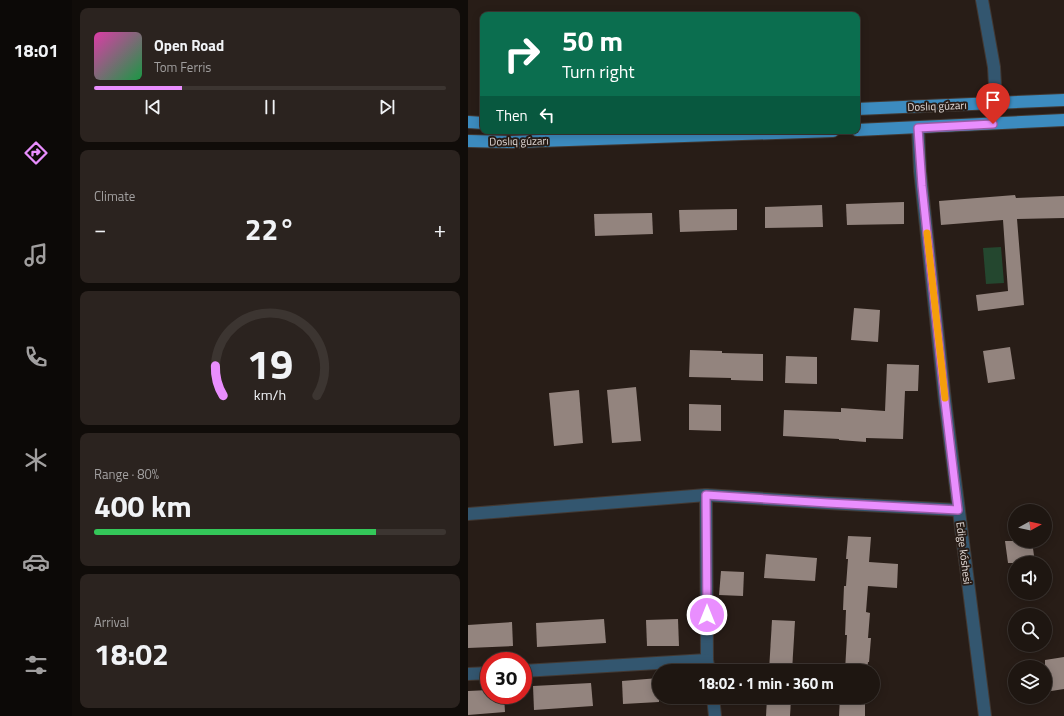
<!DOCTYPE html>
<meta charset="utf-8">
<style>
body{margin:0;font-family:"Titillium Web",sans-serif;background:#2b231f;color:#f1f3f6;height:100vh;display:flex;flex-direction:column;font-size:15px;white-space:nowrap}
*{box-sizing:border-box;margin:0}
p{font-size:13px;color:#a19f9f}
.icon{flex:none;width:22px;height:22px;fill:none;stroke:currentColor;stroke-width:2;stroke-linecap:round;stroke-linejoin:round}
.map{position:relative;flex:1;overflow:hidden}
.side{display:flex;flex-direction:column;gap:8px;padding:8px;background:#100c09;width:396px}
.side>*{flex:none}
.top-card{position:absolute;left:12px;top:12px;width:380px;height:122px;border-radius:8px;box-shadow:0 2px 10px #0003,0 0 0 1px #3c3531;background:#0b6e4f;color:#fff;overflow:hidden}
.needle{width:26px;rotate:82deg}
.controls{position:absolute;left:540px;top:504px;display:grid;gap:8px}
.controls a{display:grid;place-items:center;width:44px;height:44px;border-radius:50%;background:#1e1611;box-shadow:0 2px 10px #0003,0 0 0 1px #3c3531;font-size:20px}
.speed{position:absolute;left:12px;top:652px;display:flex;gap:8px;font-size:20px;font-weight:700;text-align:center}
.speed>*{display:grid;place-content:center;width:52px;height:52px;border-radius:50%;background:#1e1611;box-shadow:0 2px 10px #0003,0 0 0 1px #3c3531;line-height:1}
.speed .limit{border:6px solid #d22;background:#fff;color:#111}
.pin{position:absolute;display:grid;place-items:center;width:34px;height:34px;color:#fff;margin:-41px -17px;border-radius:50% 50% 50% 0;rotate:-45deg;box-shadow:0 0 4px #0007}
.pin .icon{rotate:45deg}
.me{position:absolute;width:44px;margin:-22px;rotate:0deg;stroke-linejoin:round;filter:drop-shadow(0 0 3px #0008)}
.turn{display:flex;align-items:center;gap:14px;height:84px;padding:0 16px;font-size:18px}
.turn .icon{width:52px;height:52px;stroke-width:2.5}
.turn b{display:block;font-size:28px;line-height:34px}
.then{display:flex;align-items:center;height:38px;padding:0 16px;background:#0003;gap:8px;font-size:15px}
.big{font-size:30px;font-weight:700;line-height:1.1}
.side .card{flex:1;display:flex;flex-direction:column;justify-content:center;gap:6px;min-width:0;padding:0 14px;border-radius:8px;background:#2b231f}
.side .dial{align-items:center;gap:0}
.dial svg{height:104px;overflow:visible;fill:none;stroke:#3c3531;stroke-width:7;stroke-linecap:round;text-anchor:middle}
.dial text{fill:#f1f3f6;stroke:none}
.song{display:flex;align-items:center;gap:12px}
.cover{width:48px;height:48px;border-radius:6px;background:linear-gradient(135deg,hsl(320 70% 55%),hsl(140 70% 35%))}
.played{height:4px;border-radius:2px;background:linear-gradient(90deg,#e98efe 25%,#3c3531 25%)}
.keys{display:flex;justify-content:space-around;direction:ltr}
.heat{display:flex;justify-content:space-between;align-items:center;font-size:22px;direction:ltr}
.charge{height:6px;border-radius:3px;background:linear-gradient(90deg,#34c759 80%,#3c3531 0)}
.trip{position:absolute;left:184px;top:664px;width:228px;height:40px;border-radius:20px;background:#1e1611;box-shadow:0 2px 10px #0003,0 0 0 1px #3c3531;font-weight:700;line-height:40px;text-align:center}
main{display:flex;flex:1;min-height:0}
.tabs{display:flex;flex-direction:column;width:72px;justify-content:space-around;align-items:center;background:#0c0907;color:#a19f9f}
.tabs .icon{width:28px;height:28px}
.tabs .on{color:#e98efe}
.tabs b{font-size:18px;color:#f1f3f6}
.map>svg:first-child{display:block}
.green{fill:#24472f}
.building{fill:#93847e}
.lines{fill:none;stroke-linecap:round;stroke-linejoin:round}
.minor-casing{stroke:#423832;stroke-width:14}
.major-casing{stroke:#423832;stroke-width:14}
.minor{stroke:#33566f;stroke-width:12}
.major{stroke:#3c8bbf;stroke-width:12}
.route-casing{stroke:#975ca5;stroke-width:10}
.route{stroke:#e98efe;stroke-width:7}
.slow{stroke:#f59e0b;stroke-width:7}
.labels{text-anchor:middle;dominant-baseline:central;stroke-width:4;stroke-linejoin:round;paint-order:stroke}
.street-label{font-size:11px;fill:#e3dbd8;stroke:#281d17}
</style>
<main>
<nav class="tabs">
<b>18:01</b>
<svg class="icon on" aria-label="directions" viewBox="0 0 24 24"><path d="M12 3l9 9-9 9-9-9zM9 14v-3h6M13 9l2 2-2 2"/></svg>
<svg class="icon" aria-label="music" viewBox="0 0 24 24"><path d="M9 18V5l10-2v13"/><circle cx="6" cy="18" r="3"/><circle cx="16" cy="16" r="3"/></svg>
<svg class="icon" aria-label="phone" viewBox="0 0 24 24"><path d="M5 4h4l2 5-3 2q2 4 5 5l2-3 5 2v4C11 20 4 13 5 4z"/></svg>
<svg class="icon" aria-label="climate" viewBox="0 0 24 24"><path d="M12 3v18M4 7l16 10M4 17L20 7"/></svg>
<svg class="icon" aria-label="car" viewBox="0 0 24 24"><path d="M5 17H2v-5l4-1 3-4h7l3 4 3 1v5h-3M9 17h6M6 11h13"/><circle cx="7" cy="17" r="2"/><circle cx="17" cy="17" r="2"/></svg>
<svg class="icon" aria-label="filters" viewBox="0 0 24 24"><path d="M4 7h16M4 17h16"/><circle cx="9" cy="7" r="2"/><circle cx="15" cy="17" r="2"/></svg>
</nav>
<section class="side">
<div class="card">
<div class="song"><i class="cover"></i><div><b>Open Road</b><p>Tom Ferris</p></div></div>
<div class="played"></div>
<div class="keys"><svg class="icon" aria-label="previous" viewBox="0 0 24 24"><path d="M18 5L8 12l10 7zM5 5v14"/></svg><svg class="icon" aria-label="pause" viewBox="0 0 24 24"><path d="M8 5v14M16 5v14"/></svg><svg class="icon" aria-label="next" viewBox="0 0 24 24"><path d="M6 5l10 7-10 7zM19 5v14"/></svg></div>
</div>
<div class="card"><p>Climate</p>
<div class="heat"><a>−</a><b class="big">22°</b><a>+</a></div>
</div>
<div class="card dial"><svg viewBox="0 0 100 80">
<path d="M14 69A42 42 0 1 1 86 69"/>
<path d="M14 69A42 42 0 0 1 8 46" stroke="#e98efe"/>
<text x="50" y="56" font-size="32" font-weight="700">19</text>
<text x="50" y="72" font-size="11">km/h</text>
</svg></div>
<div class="card"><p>Range · 80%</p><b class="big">400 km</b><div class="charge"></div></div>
<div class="card"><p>Arrival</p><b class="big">18:02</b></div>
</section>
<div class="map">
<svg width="596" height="716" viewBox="0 0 596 716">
<rect width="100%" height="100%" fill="#281d17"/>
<path class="green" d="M533 247 536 283 518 284 515 248Z"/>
<g class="building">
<path d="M547 195 548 198 596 196V218L549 219 556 305 510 311 508 295 540 291 535 220 473 225 471 201Z"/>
<path d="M436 202V224L379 225 378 204Z"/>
<path d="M354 205 355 227 297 228V207Z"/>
<path d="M269 209V230L212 232 211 210Z"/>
<path d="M184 213 185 234 127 236 126 214Z"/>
<path d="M386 308 412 310 410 342 383 340Z"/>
<path d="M542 347 547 379 520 383 515 351Z"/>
<path d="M222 350 254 351V353L295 354V381L263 380V378L221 377Z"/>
<path d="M318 356 349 357V384L317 383Z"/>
<path d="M419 364 451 365 450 391H437L435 439 398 438V442L371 440V439L315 436 316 410 373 412V408L417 411Z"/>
<path d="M168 387 173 441 144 443 139 390Z"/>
<path d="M111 390 115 443 86 446 81 393Z"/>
<path d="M221 404 253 405V431L221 430Z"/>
<path d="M380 536 403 537 401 562 430 564 429 588 400 586 398 612 402 613 400 638H403L401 662H400L399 671H377L379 635H377L378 610H375L376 586H378L380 559H378Z"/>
<path d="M537 541H564L567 563H540Z"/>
<path d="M298 554 349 558 347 581 296 578Z"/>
<path d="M253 571 276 572 275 596 251 595Z"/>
<path d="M136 619 138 643 69 647 68 623Z"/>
<path d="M210 619 211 646H179L178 620Z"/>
<path d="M304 620 327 621 324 671H301Z"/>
<path d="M44 622 45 646 0 648V625Z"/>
<path d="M596 657V689L577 692V660Z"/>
<path d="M191 678V702L155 704 154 681Z"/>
<path d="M123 683 125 706 66 710 65 686Z"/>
<path d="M21 690V695H36L37 712 0 715V691Z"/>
<path d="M372 697H397V716H371Z"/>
<path d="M299 698 323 699 322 716H298Z"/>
</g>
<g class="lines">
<defs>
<g id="minor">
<path d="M514 0 526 67 528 103"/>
<path d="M450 128 452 171 477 401 517 716"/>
<path d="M238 495 239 660 241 671"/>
<path d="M0 514 238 495 360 503 490 510"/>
<path d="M55 671 239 660"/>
<path d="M0 674 21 673"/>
<path d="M245 697 247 716"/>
</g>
<g id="major">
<path d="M389 109 596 100"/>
<path d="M0 122 15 123"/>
<path d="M389 130 596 120"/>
<path d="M0 141 43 142 365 131"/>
</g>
</defs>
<use href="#minor" class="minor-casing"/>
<use href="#major" class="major-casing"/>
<use href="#minor" class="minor"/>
<use href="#major" class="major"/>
</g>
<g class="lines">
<defs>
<path id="route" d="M239 615 238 495 360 503 490 510 477 401 454 186 450 128 525 124"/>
</defs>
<use href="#route" class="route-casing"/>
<use href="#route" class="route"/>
<path class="slow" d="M459 233 477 398"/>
</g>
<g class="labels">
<g class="street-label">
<text transform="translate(469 106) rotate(-2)">Doslıq gúzarı</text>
<text transform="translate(51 141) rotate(-1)">Doslıq gúzarı</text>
<text transform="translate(496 553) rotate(83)">Edige kóshesi</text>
</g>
</g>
</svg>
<div class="controls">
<a><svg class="needle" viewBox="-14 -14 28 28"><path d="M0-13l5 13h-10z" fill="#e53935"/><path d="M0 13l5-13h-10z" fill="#a19f9f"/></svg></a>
<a><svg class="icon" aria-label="sound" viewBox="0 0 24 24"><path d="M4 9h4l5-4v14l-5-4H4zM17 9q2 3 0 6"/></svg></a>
<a><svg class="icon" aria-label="search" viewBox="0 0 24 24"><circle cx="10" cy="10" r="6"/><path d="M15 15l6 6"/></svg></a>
<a><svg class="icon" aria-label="layers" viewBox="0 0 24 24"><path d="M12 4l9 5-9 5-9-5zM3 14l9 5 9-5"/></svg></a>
</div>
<div class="speed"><div class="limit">30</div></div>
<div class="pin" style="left:525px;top:124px;background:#d93025"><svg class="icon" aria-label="arrive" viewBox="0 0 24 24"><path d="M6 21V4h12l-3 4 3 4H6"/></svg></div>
<svg class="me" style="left:239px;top:615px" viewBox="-20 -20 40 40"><circle r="17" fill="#e98efe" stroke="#fff" stroke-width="3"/><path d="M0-11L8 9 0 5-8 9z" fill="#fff"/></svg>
<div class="trip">18:02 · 1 min · 360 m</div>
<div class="top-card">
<div class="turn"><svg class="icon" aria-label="right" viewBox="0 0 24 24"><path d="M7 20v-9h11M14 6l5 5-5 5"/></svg><div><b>50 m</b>Turn right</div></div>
<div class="then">Then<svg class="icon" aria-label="left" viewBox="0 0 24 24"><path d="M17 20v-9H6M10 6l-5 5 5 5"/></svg></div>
</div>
</div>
</main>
